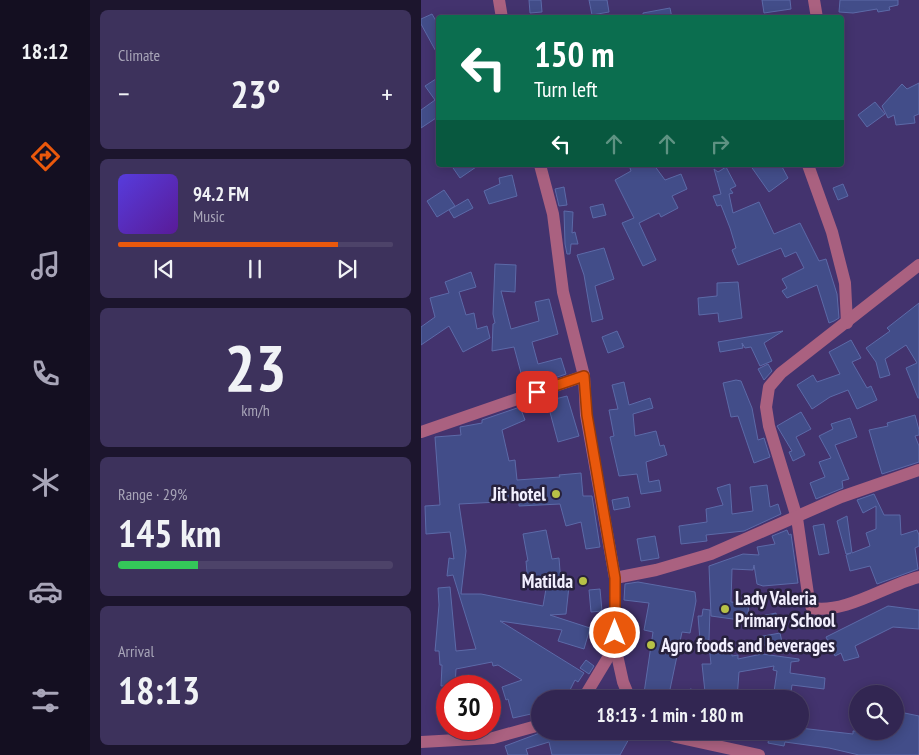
<!DOCTYPE html>
<meta charset="utf-8">
<style>
body{margin:0;font-family:"PT Sans Narrow",sans-serif;background:#3d325c;color:#f1f3f6;height:100vh;display:flex;flex-direction:column;font-size:19px;white-space:nowrap}
*{box-sizing:border-box;margin:0}
p{font-size:16px;color:#a8a5b8}
.icon{flex:none;width:28px;height:28px;fill:none;stroke:currentColor;stroke-width:2;stroke-linecap:round;stroke-linejoin:round}
.map{position:relative;flex:1;overflow:hidden}
.drawer{display:flex;flex-direction:column;gap:10px;padding:10px;background:#1c152d;width:331px}
.drawer>*{flex:none}
.hud{position:absolute;left:15px;top:15px;width:408px;height:152px;border-radius:5px;box-shadow:0 2px 12px #0003,0 0 0 1px #4d4369;background:#0b6e4f;color:#fff;overflow:hidden}
.controls{position:absolute;left:428px;top:685px;display:grid;gap:10px}
.controls a{display:grid;place-items:center;width:55px;height:55px;border-radius:50%;background:#322652;box-shadow:0 2px 12px #0003,0 0 0 1px #4d4369;font-size:25px}
.speed{position:absolute;left:15px;top:675px;display:flex;gap:10px;font-size:25px;font-weight:700;text-align:center}
.speed>*{display:grid;place-content:center;width:65px;height:65px;border-radius:50%;background:#322652;box-shadow:0 2px 12px #0003,0 0 0 1px #4d4369;line-height:1}
.speed .limit{border:8px solid #d22;background:#fff;color:#111}
.pin{position:absolute;display:grid;place-items:center;width:42px;height:42px;color:#fff;margin:-21px;border-radius:10px;box-shadow:0 2px 8px #0006}
.me{position:absolute;width:55px;margin:-28px;rotate:0deg;stroke-linejoin:round;filter:drop-shadow(0 0 4px #0008)}
.turn{display:flex;align-items:center;gap:18px;height:105px;padding:0 15px;font-size:22px}
.turn .icon{width:65px;height:65px;stroke-width:2.5}
.turn b{display:block;font-size:35px;line-height:42px}
.lanes{display:flex;align-items:center;height:48px;padding:0 15px;background:#0003;justify-content:center;gap:25px;direction:ltr}
.lanes .off{opacity:.35}
.big{font-size:38px;font-weight:800;line-height:1.1}
.drawer .card{flex:1;display:flex;flex-direction:column;justify-content:center;gap:8px;min-width:0;padding:0 18px;border-radius:8px;background:#3d325c}
.drawer .dial{align-items:center;gap:0}
.dial b{font-size:65px;line-height:1}
.song{display:flex;align-items:center;gap:15px}
.cover{width:60px;height:60px;border-radius:8px;background:linear-gradient(135deg,hsl(250 70% 55%),hsl(270 70% 35%))}
.played{height:5px;border-radius:2px;background:linear-gradient(90deg,#ea580c 80%,#4d4369 80%)}
.keys{display:flex;justify-content:space-around;direction:ltr}
.heat{display:flex;justify-content:space-between;align-items:center;font-size:28px;direction:ltr}
.charge{height:8px;border-radius:4px;background:linear-gradient(90deg,#34c759 29%,#4d4369 0)}
.trip{position:absolute;left:110px;top:690px;width:278px;height:50px;border-radius:25px;background:#322652;box-shadow:0 2px 12px #0003,0 0 0 1px #4d4369;font-weight:800;line-height:50px;text-align:center}
main{display:flex;flex:1;min-height:0}
.menu{display:flex;flex-direction:column;width:90px;justify-content:space-around;align-items:center;background:#140f21;color:#a8a5b8}
.menu .icon{width:35px;height:35px}
.menu .on{color:#ea580c}
.menu b{font-size:22px;color:#f1f3f6}
.map>svg:first-child{display:block}
.building{fill:#424d89;stroke:#5c6aa8}
.lines{fill:none;stroke-linecap:round;stroke-linejoin:round}
.minor{stroke:#aa6180;stroke-width:12}
.route-casing{stroke:#983908;stroke-width:12}
.route{stroke:#ea580c;stroke-width:9}
.poi-dot{fill:#b7c147;stroke:#27213c;stroke-width:2}
.labels{text-anchor:middle;dominant-baseline:central;stroke-width:5;stroke-linejoin:round;paint-order:stroke}
.poi-label{font-size:19px;font-weight:bold;fill:#f2effe;stroke:#27213c;text-anchor:end}
</style>
<main>
<nav class="menu">
<b>18:12</b>
<svg class="icon on" aria-label="directions" viewBox="0 0 24 24"><path d="M12 3l9 9-9 9-9-9zM9 14v-3h6M13 9l2 2-2 2"/></svg>
<svg class="icon" aria-label="music" viewBox="0 0 24 24"><path d="M9 18V5l10-2v13"/><circle cx="6" cy="18" r="3"/><circle cx="16" cy="16" r="3"/></svg>
<svg class="icon" aria-label="phone" viewBox="0 0 24 24"><path d="M5 4h4l2 5-3 2q2 4 5 5l2-3 5 2v4C11 20 4 13 5 4z"/></svg>
<svg class="icon" aria-label="climate" viewBox="0 0 24 24"><path d="M12 3v18M4 7l16 10M4 17L20 7"/></svg>
<svg class="icon" aria-label="car" viewBox="0 0 24 24"><path d="M5 17H2v-5l4-1 3-4h7l3 4 3 1v5h-3M9 17h6M6 11h13"/><circle cx="7" cy="17" r="2"/><circle cx="17" cy="17" r="2"/></svg>
<svg class="icon" aria-label="filters" viewBox="0 0 24 24"><path d="M4 7h16M4 17h16"/><circle cx="9" cy="7" r="2"/><circle cx="15" cy="17" r="2"/></svg>
</nav>
<section class="drawer">
<div class="card"><p>Climate</p>
<div class="heat"><a>−</a><b class="big">23°</b><a>+</a></div>
</div>
<div class="card">
<div class="song"><i class="cover"></i><div><b>94.2 FM</b><p>Music</p></div></div>
<div class="played"></div>
<div class="keys"><svg class="icon" aria-label="previous" viewBox="0 0 24 24"><path d="M18 5L8 12l10 7zM5 5v14"/></svg><svg class="icon" aria-label="pause" viewBox="0 0 24 24"><path d="M8 5v14M16 5v14"/></svg><svg class="icon" aria-label="next" viewBox="0 0 24 24"><path d="M6 5l10 7-10 7zM19 5v14"/></svg></div>
</div>
<div class="card dial"><b>23</b><p>km/h</p></div>
<div class="card"><p>Range · 29%</p><b class="big">145 km</b><div class="charge"></div></div>
<div class="card"><p>Arrival</p><b class="big">18:13</b></div>
</section>
<div class="map">
<svg width="498" height="755" viewBox="0 0 498 755">
<rect width="100%" height="100%" fill="#43336e"/>
<g class="building">
<path d="M108 0H120L121 12 109 13Z"/>
<path d="M168 0H186L188 12 171 15Z"/>
<path d="M341 0H369L370 9 343 13Z"/>
<path d="M419 0H477V5L468 7 469 10 457 12 456 9 432 13 418 12Z"/>
<path d="M249 8 251 18H222V13Z"/>
<path d="M11 14 18 26V57L0 24V19Z"/>
<path d="M18 77V116L0 128V110L14 100 4 86Z"/>
<path d="M498 83V114L493 116 494 123 475 125 473 115 467 118 461 106 481 84 486 89Z"/>
<path d="M454 102 464 114 446 127 437 115Z"/>
<path d="M30 165H58L39 178Z"/>
<path d="M215 165H233L244 180 260 174 266 189 251 196 257 208 240 217 238 213 218 223 235 260 222 266 201 223 213 218 194 180 210 171 209 168Z"/>
<path d="M329 165H360L367 178 348 192Z"/>
<path d="M305 167 315 186 309 189 312 193 308 194 312 213 338 202 353 234 379 223 398 261 405 259 416 294 418 318 413 321 408 323 396 285 366 298 361 291 366 288 361 279 383 268 375 252 364 257 360 248 317 265 311 250 315 248 309 228 300 205 296 206 292 196 300 194 293 169 297 172Z"/>
<path d="M91 175 96 196 68 204 63 191 79 184 78 178Z"/>
<path d="M422 184 427 196 417 200 412 188Z"/>
<path d="M143 187 146 205 138 206 134 189Z"/>
<path d="M23 190 34 206 16 217 6 201Z"/>
<path d="M47 199 52 208 33 218 28 210Z"/>
<path d="M182 204 185 215 172 218 169 207Z"/>
<path d="M143 211 152 212 151 233 154 232 157 244H150L149 254H146L144 244Z"/>
<path d="M183 248 193 279 174 286 182 319 171 322 163 275 156 255Z"/>
<path d="M74 264 95 265 94 292 80 291 90 329 118 321 114 302 128 299 137 334 111 342 117 364 140 358 145 374 104 388 93 347 71 351 72 324 74 323 72 314Z"/>
<path d="M50 272 55 287 38 292 45 315 53 313 56 329 66 326 69 338 42 352 28 326 0 345V327L14 317 9 298 28 293 24 282Z"/>
<path d="M317 282 321 318 298 322 297 313 278 315 277 298 296 296V283Z"/>
<path d="M498 303V398H497L485 368 496 363 485 345 464 359 469 375 459 378 455 362 445 348 469 331 466 328Z"/>
<path d="M196 331 203 347 187 353 181 337Z"/>
<path d="M362 331 343 343 351 361 339 366 330 347 324 348 321 343 322 348 299 352 297 342Z"/>
<path d="M430 340 440 358 431 362 446 388 450 386 456 400 436 409 427 390 409 397 391 409 376 385 392 375 396 382 419 374 408 352Z"/>
<path d="M347 364 351 371 343 380 337 369Z"/>
<path d="M315 380 320 381 331 408 337 440 343 438 349 457 333 463 317 416 310 417 302 383Z"/>
<path d="M203 382 208 405 229 398 232 408 212 414 214 436 235 431 239 446 243 445 246 455 225 462 228 482 238 480 240 491 220 494 216 474 198 476 189 437 193 436 188 410 197 409 191 385Z"/>
<path d="M146 396 158 436 137 442 126 401Z"/>
<path d="M99 407 104 420 81 430 88 461 94 460 96 480 139 477 138 475 160 473 162 496H171L179 547 165 549 160 522 145 526 139 504 98 506V501L38 504 45 551 40 594H60L122 606 126 583 107 584 105 561H107L102 534 125 530 131 559 138 558 140 584 148 586 145 614 129 615 169 628 163 649 137 641 141 630 79 621 163 673 157 682 154 680 147 694 144 692 138 699H119V712L92 718 87 699 85 700 81 687 101 680 77 665 72 666 71 662 35 669 34 686H20L21 665H19L18 651H14L18 605 17 588 29 587 35 651 55 649 32 575 26 576 28 558 33 559 29 532 5 534 4 506 19 505 14 437 40 435 39 427 61 423V420Z"/>
<path d="M380 412 390 429 375 437 384 455 372 461 368 452 371 451 356 426Z"/>
<path d="M494 415 498 430V435L494 436 498 446V462L461 474 448 430 467 426 466 423Z"/>
<path d="M429 418 436 437 414 445 428 479 421 481 422 488 395 499 389 483 404 477 398 462 410 458 398 436 412 429 410 424Z"/>
<path d="M309 484 311 514 332 511 329 487 346 485 349 507 357 504 360 514 323 531 285 535 286 541 260 544 258 526 286 522 285 509 302 505 296 488Z"/>
<path d="M453 494 463 515H479L480 535 496 530 498 535V546L494 548 497 569 456 584 449 566 429 571 425 555 430 553 425 554 416 521 426 516 431 553 449 546 445 533 455 529V506L442 513 436 500Z"/>
<path d="M207 497 209 507 193 510 191 500Z"/>
<path d="M403 524 408 553 398 555 392 526Z"/>
<path d="M366 530 368 535 370 534 377 583 342 586 336 584 333 565 332 570 311 569 310 602 328 604 326 621 290 616 288 566 322 554 338 555 336 547 354 544 351 536Z"/>
<path d="M234 536 238 558 220 561 216 539Z"/>
<path d="M217 582 274 592 275 601 269 633 261 632 247 699H226L228 694 223 693 232 632 223 630 228 603 203 600 204 584Z"/>
<path d="M179 589 181 611 170 612 168 590Z"/>
<path d="M467 606 498 610V629L472 627 434 646 438 657 423 661 420 653 414 656 405 637Z"/>
<path d="M282 609 289 610 288 640H279L277 616H281Z"/>
<path d="M355 613 357 625 326 621V619Z"/>
<path d="M359 633 361 642 338 646 337 637Z"/>
<path d="M310 642 311 656 317 655V659L341 654 378 659V661L370 662 369 673 404 678 403 689 371 685 369 699H352L356 671 352 670 353 666 318 672 316 699H267L269 689 284 692 281 664H290L288 645Z"/>
<path d="M165 660 173 666 168 674 159 668Z"/>
<path d="M474 711 498 716V755H438L408 748 364 742 363 746 347 743 349 731H379V728L432 734V731H474Z"/>
<path d="M124 731H199L209 737 199 755H131L128 742 105 749 107 755H87L84 746Z"/>
</g>
<g class="lines">
<g class="minor">
<path d="M78 0 81 18"/>
<path d="M393 0 396 18"/>
<path d="M119 165 132 214 142 292 163 376 165 415 194 578V646L202 682 209 699"/>
<path d="M387 165 411 232 424 283 426 323"/>
<path d="M498 265 360 373 348 387 345 407 348 426 376 518 388 601 391 608C425 614 465 585 498 577"/>
<path d="M0 432 163 376"/>
<path d="M194 578 235 570 290 554 420 497 498 470"/>
<path d="M162 699 194 646"/>
<path d="M240 731 255 737 338 755"/>
<path d="M0 742 72 738 119 725"/>
</g>
</g>
<g class="lines">
<defs>
<path id="route" d="M116 392 163 376 166 415 194 578V633"/>
</defs>
<use href="#route" class="route-casing"/>
<use href="#route" class="route"/>
</g>
<g class="poi-dot">
<circle cx="135" cy="494" r="5"/>
<circle cx="162" cy="581" r="5"/>
<circle cx="304" cy="609" r="5"/>
<circle cx="230" cy="645" r="5"/>
</g>
<g class="labels">
<g class="poi-label">
<text x="125" y="494">Jit hotel</text>
<text x="152" y="581">Matilda</text>
<text x="314" y="598" text-anchor="start">Lady Valeria<tspan x="314" dy="22">Primary School</tspan></text>
<text x="240" y="645" text-anchor="start">Agro foods and beverages</text>
</g>
</g>
</svg>
<div class="controls">
<a><svg class="icon" aria-label="search" viewBox="0 0 24 24"><circle cx="10" cy="10" r="6"/><path d="M15 15l6 6"/></svg></a>
</div>
<div class="speed"><div class="limit">30</div></div>
<div class="pin" style="left:116px;top:392px;background:#d93025"><svg class="icon" aria-label="arrive" viewBox="0 0 24 24"><path d="M6 21V4h12l-3 4 3 4H6"/></svg></div>
<svg class="me" style="left:194px;top:633px" viewBox="-20 -20 40 40"><circle r="17" fill="#ea580c" stroke="#fff" stroke-width="3"/><path d="M0-11L8 9 0 5-8 9z" fill="#fff"/></svg>
<div class="trip">18:13 · 1 min · 180 m</div>
<div class="hud">
<div class="turn"><svg class="icon" aria-label="left" viewBox="0 0 24 24"><path d="M17 20v-9H6M10 6l-5 5 5 5"/></svg><div><b>150 m</b>Turn left</div></div>
<div class="lanes"><svg class="icon" aria-label="left" viewBox="0 0 24 24"><path d="M17 20v-9H6M10 6l-5 5 5 5"/></svg><svg class="icon off" aria-label="ahead" viewBox="0 0 24 24"><path d="M12 20V5M6 11l6-6 6 6"/></svg><svg class="icon off" aria-label="ahead" viewBox="0 0 24 24"><path d="M12 20V5M6 11l6-6 6 6"/></svg><svg class="icon off" aria-label="right" viewBox="0 0 24 24"><path d="M7 20v-9h11M14 6l5 5-5 5"/></svg></div>
</div>
</div>
</main>
